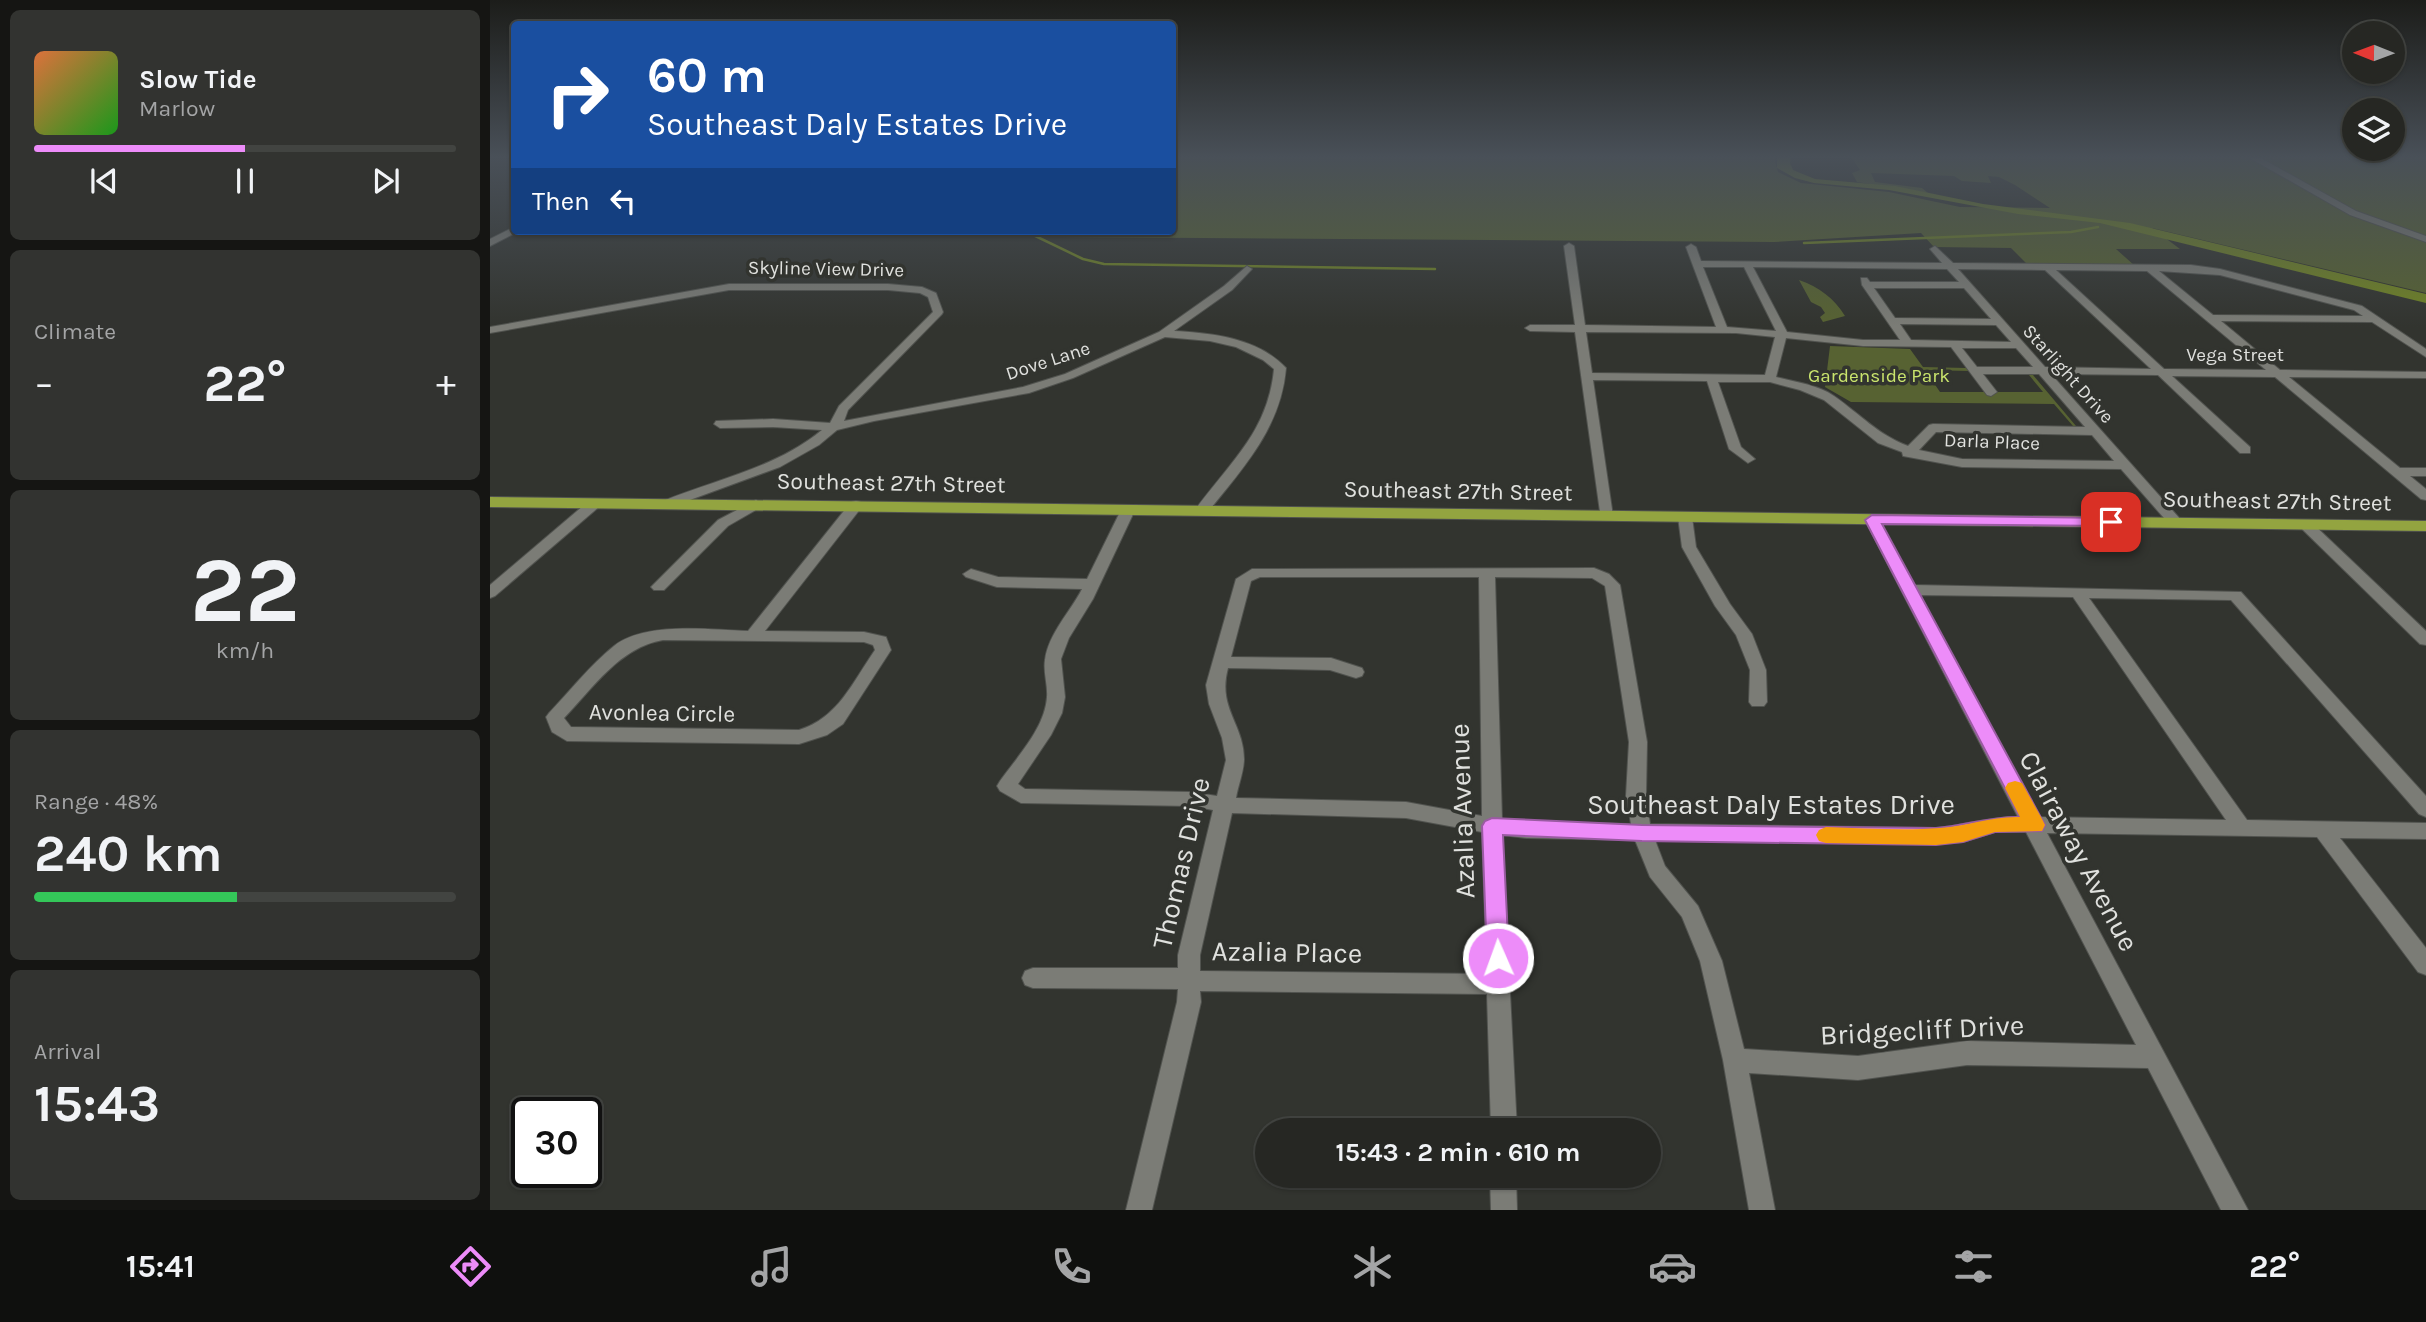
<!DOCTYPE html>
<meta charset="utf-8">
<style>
body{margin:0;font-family:Karla,sans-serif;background:#323330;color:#f1f3f6;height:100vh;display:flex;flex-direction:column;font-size:26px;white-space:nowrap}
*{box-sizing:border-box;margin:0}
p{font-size:23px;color:#a4a5a6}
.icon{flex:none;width:38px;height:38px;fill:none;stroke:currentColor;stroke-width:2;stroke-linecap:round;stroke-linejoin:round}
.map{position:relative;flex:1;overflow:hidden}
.sheet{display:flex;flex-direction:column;gap:10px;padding:10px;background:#151513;width:490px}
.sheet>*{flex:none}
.banner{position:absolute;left:21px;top:21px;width:665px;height:214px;border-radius:7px;box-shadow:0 2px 5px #0004,0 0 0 2px #424441;background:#1a4fa0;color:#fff;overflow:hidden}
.needle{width:46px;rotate:271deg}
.tools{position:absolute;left:1852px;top:21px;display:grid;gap:14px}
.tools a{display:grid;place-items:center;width:63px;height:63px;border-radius:50%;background:#262723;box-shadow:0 2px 5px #0004,0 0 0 2px #424441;font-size:35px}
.speed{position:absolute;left:21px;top:1097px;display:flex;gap:14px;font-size:35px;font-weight:700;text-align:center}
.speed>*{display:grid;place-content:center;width:91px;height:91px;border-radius:50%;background:#262723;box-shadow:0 2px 5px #0004,0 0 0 2px #424441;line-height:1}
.speed .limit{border:4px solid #111;border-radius:10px;background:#fff;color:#111}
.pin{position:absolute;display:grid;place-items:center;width:60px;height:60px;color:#fff;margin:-30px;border-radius:14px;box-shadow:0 4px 10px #0006}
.me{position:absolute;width:77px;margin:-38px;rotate:358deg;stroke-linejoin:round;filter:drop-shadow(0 0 5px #0008)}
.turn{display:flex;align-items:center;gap:24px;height:147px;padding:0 21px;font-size:32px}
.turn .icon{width:91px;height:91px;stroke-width:2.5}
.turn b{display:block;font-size:49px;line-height:60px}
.then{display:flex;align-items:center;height:66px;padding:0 21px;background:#0003;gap:14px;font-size:26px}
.big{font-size:52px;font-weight:700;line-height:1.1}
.sheet .card{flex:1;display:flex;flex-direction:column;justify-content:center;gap:10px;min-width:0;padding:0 24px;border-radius:10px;background:#323330}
.sheet .dial{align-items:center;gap:0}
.dial b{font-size:91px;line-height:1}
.song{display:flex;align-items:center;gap:21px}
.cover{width:84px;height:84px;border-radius:10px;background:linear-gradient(135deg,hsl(20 70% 55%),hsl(120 70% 35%))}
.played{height:7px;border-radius:4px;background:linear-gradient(90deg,#ed8cf9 50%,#424441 50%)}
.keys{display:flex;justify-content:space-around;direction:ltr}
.heat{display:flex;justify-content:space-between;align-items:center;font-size:38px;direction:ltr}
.charge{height:10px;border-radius:5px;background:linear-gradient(90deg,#34c759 48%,#424441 0)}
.trip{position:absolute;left:765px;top:1118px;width:406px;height:70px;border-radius:35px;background:#262723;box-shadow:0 2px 5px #0004,0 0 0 2px #424441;font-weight:700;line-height:70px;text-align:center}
.tabs{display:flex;height:112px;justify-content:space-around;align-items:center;background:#0f100e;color:#a4a5a6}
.tabs .icon{width:49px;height:49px}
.tabs .selected{color:#ed8cf9}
.tabs b{font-size:32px;color:#f1f3f6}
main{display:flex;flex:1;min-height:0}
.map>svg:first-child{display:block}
.green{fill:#576232}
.water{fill:#708325}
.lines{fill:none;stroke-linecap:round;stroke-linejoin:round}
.stream{stroke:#708325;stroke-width:2.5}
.minor-casing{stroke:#51534f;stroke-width:2}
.tertiary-casing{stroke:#51534f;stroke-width:2}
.primary-casing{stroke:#51534f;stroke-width:2}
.minor{fill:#7b7c76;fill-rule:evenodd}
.tertiary{fill:#7b7c76;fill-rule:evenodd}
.primary{fill:#93a440;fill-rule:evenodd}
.route{fill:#ed8cf9;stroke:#9a5ba2;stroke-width:2}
.slow{fill:#f59e0b}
.labels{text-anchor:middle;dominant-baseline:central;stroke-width:7;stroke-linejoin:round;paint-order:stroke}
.far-street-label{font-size:19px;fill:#e0e1de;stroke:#32342f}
.far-park-label{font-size:19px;fill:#cae56d;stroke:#32342f}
.street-label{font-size:23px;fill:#e0e1de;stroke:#32342f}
.near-street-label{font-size:28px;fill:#e0e1de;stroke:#32342f}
</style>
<main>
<section class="sheet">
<div class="card">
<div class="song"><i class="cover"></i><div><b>Slow Tide</b><p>Marlow</p></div></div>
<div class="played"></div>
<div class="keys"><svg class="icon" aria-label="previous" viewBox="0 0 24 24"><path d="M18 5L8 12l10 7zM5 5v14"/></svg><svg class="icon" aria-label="pause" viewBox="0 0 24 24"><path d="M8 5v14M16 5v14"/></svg><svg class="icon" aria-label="next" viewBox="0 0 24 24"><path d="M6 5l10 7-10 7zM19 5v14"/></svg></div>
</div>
<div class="card"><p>Climate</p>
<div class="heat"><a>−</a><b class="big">22°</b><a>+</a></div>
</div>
<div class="card dial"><b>22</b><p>km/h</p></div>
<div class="card"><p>Range · 48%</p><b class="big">240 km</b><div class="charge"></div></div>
<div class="card"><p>Arrival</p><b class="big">15:43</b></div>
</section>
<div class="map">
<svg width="1936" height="1210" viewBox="0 0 1936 1210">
<rect width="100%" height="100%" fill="#32342f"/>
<g class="green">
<path d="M683 157H1284L1288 172 1311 183 1399 192 1470 207 1560 208 1525 185 1509 177 1498 176 1501 183 1472 181 1464 176 1381 173 1385 182 1432 188 1438 193 1367 182 1362 173 1370 170 1361 157H1936V293L1662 228 1690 249H1626L1645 266 1538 265 1521 248 1444 247 1431 233 1284 242 569 237 561 231H682Z"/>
<path d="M1309 280C1329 287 1344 298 1355 316L1333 322 1330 317 1335 313 1331 307 1321 302Z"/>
<path d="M1340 346 1420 349 1433 367 1477 368 1480 371 1435 370 1450 392H1553L1539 375H1543L1586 426H1583L1564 404 1361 402 1335 387Z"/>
</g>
<path class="water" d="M1287 157H1301L1300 163 1303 170 1325 179 1405 186 1493 204 1640 223 1936 294V303L1610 223 1528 214 1399 190 1324 183 1305 178 1287 168Z"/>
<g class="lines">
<g class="stream">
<path d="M535 231 593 259 614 264 945 269"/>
<path d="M1314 243 1581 232 1608 227"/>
</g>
<defs>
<g id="minor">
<path d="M1079 243 1084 246 1095 325 1226 327 1196 247 1201 244 1206 247 1211 261 1452 263 1440 249 1445 246 1463 263 1701 265 1730 269 1872 306 1936 349V357L1882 322 1731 321 1790 370 1936 372V378L1799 377 1910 468H1936V476H1920L1936 489V500L1931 499 1785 377 1682 376 1760 447V453H1750L1668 375 1561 374 1691 520 1693 523 1686 527 1681 526 1631 469 1472 467 1413 456 1412 452 1388 443 1334 400 1310 390 1280 382H1228L1251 447 1265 459 1258 463 1239 449 1217 381 1103 380 1123 516 1121 519H1111L1085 332 1040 331 1035 328 1040 325H1085L1074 246ZM1213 267H1254L1286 331 1237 327ZM1263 267 1457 269 1469 282H1380L1377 278H1371L1372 285 1410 340H1373L1297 332ZM1468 269 1555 270 1661 369 1555 367ZM1566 270 1657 271 1776 370 1674 369ZM1669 271 1730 275 1864 310 1873 316 1723 315ZM1384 288H1474L1501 319 1405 318ZM1410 324 1506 325 1521 342 1421 340ZM1096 332 1246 333 1285 337 1275 375 1102 373ZM1296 338 1373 346 1461 347 1497 395 1501 396 1507 392 1493 374H1549L1595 427 1443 424 1439 425 1418 446C1387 434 1371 415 1344 396 1328 385 1306 382 1286 377ZM1472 348H1526L1543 367H1487ZM1446 432 1602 435 1624 461 1472 459 1429 450Z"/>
<path d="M757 266 762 269 742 290 684 331C722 333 768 338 796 368 791 428 753 468 717 513L712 514 705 510C740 462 778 432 784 369L773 360 746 347 720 341 675 337 583 378 539 393 384 421 347 430 329 445 290 467 178 508 173 507 171 504 173 501C227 479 286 468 332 430L283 427 230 428 224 424 226 421 283 419 340 423 349 406 443 312 438 297 430 293 398 290H239L0 333V327L239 284H398L432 287 446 293 453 312 452 314 358 410 354 421 533 387 575 374 669 332 734 286Z"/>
<path d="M105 499 110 500 112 503 110 506 5 596 0 598V585L100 500Z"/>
<path d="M266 500 273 504 271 507 238 526 174 590H164L161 587 228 520Z"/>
<path d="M366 501 371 502 373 505 371 508 275 631 374 632 396 637 401 650 353 724 337 735 309 744 77 741 62 732 56 717 59 713C80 691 100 665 124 646 156 621 219 630 258 631L361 502ZM173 640 374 642 383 645 385 650C362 683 348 718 309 730L81 727 74 718C103 688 130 647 173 640Z"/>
<path d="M638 506 645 510 603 599 579 638 571 659 575 697 572 713 561 735 528 784 535 789 701 792 727 796 736 760 732 738 719 704 716 685 746 579 762 569 1104 568 1119 574 1130 585 1157 742 1156 796 1160 824 1446 828C1474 826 1500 816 1528 817L1375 520 1382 516 1389 520 1424 585 1751 592 1936 796V817L1929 814 1741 600 1599 598 1757 820 1936 823V839L1850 838 1936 948V975L1928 972 1827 837 1557 833 1758 1210H1731L1658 1068 1477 1065 1368 1080 1259 1073 1285 1210H1259L1233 1060 1210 961 1192 917 1160 877 1145 840 1037 838 1012 835 1027 1130H1001L997 994 710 991 711 1002 662 1210H636L687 1002 688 989 543 988 535 985 532 978 535 971 543 968H688V955L723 810 701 806 531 803 510 791 507 786 510 781C527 757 555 728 557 697 558 685 553 672 555 660 558 634 581 611 592 589L507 587 476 577 473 574 481 569 508 577 597 579 631 510ZM770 577H989L992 816 916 802 746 798C748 786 754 771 754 759 754 724 727 708 738 668L840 670 866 678 872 676 874 672 872 668 841 658 741 657 761 581ZM1005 577 1102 578 1115 586 1139 742 1136 796 1141 824 1037 822 1012 819ZM1429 595 1583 597 1736 820 1549 817ZM742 813 916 818 992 832 997 974 710 971V955ZM1505 832H1536L1646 1045 1477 1041 1368 1056 1254 1049 1232 961 1208 906 1175 866 1165 840 1446 844 1473 842Z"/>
<path d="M1195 513 1202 517 1206 547 1240 604 1262 634 1276 670 1277 702 1274 706H1262L1259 702 1260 670 1246 635 1225 606 1192 547 1188 517Z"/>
<path d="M1816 521 1821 522 1936 631V645L1930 644 1811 528 1809 525 1811 522Z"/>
<path d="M1000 1176H1026L1027 1210H1001Z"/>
</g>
<g id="tertiary">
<path d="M1758 157H1769L1866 211 1936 236V242L1860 215Z"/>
<path d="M24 227 27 232 0 246V239Z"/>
</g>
<path id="primary" d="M0 497 1936 521V531L0 507Z"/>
</defs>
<use href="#minor" class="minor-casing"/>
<use href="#tertiary" class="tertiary-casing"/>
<use href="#primary" class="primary-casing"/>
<use href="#minor" class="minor"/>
<use href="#tertiary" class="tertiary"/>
<use href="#primary" class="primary"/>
</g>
<linearGradient id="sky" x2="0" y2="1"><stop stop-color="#1c1d1a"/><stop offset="0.48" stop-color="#495058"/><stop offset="1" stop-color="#495058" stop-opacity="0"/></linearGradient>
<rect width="1936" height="327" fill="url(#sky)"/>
<path class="route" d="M1382 515 1621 518 1628 522 1621 526 1392 524 1555 825 1552 831 1505 832 1473 842 1446 845 1152 841 1013 835 1019 958 1016 965 1008 968 1000 965 997 958 992 826 995 821 1002 818 1152 825 1446 828C1475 826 1501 816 1530 817L1375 520Z"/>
<path class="slow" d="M1525 781 1532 783 1552 819 1555 825 1552 831 1505 832 1473 842 1446 845 1336 843 1329 841 1326 835 1329 830 1336 827C1374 828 1413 831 1450 828 1479 826 1502 816 1530 817L1515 788 1518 783Z"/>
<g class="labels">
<g class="far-street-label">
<text transform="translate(336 269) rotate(1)">Skyline View Drive</text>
<text x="1745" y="355">Vega Street</text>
<text transform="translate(558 361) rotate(-18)">Dove Lane</text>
<text transform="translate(1578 374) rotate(48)">Starlight Drive</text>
<text transform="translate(1502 442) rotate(2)">Darla Place</text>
</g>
<g class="far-park-label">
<text x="1389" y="376">Gardenside Park</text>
</g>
<g class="street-label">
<text transform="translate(401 483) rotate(1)">Southeast 27th Street</text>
<text transform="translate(968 491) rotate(1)">Southeast 27th Street</text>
<text transform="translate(1787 501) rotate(1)">Southeast 27th Street</text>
<text transform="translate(172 713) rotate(1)">Avonlea Circle</text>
</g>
<g class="near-street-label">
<text x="1281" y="804">Southeast Daly Estates Drive</text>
<text transform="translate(972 811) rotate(-92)">Azalia Avenue</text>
<text transform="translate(1589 851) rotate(62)">Clairaway Avenue</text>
<text transform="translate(691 863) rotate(-77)">Thomas Drive</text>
<text transform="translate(797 952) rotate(1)">Azalia Place</text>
<text transform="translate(1432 1030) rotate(-3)">Bridgecliff Drive</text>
</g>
</g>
</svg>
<div class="tools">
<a><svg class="needle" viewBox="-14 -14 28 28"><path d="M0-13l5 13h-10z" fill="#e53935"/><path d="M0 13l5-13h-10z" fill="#a4a5a6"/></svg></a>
<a><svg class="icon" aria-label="layers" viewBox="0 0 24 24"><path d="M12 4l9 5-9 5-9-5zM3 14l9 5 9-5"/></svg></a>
</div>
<div class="speed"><div class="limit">30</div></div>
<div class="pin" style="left:1621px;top:522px;background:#d93025"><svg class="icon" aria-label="arrive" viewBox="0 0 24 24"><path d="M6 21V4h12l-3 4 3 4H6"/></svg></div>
<svg class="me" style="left:1008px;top:958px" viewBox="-20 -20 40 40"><circle r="17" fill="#ed8cf9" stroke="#fff" stroke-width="3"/><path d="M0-11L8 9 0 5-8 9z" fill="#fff"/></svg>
<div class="trip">15:43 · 2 min · 610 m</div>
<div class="banner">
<div class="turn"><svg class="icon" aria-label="right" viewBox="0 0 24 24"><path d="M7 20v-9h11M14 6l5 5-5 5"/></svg><div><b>60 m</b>Southeast Daly Estates Drive</div></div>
<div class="then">Then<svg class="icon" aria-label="left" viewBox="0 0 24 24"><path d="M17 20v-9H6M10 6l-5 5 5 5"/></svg></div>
</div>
</div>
</main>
<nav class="tabs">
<b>15:41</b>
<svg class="icon selected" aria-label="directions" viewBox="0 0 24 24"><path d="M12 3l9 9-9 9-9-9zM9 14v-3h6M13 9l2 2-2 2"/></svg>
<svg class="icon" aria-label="music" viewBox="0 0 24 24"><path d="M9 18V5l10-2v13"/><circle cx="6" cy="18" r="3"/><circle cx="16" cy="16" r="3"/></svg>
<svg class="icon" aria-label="phone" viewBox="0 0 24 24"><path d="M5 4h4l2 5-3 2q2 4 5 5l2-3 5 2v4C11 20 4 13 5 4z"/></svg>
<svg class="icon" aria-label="climate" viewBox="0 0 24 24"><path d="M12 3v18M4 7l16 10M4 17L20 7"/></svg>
<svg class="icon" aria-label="car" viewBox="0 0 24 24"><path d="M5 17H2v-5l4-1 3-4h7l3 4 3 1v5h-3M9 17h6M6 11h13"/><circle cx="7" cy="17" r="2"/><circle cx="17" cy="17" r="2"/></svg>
<svg class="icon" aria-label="filters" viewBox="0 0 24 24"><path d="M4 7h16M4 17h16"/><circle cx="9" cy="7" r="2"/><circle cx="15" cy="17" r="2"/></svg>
<b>22°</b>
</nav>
